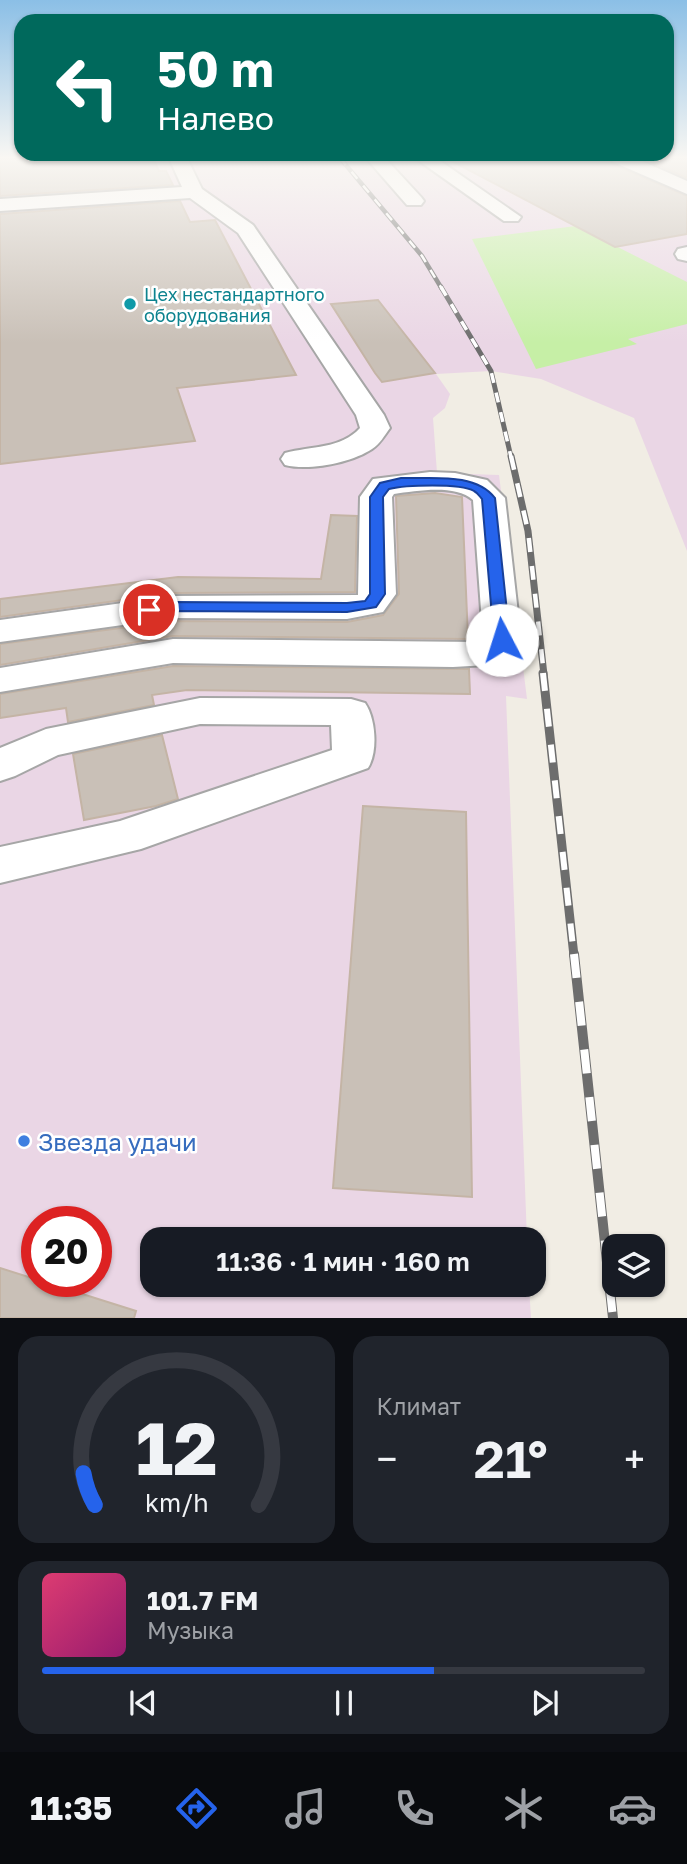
<!DOCTYPE html>
<html lang="ru">
<meta charset="utf-8">
<style>
body{margin:0;font-family:"Golos Text",sans-serif;background:#20242c;color:#f1f3f6;height:100vh;display:flex;flex-direction:column;font-size:26px;white-space:nowrap}
*{box-sizing:border-box;margin:0}
p{font-size:23px;color:#9ea1a6}
.icon{flex:none;width:38px;height:38px;fill:none;stroke:currentColor;stroke-width:2;stroke-linecap:round;stroke-linejoin:round}
.map{position:relative;height:1318px;overflow:hidden}
.details{display:flex;flex-direction:column;gap:18px;padding:18px;background:#0d0f14;flex:1}
.details>*{flex:none}
.top-card{position:absolute;left:14px;top:14px;width:660px;height:147px;border-radius:21px;box-shadow:0 2px 5px #0004;background:#00695c;color:#fff;overflow:hidden}
.controls{position:absolute;left:602px;top:1234px;display:grid;gap:14px}
.controls a{display:grid;place-items:center;width:63px;height:63px;border-radius:14px;background:#171b24;box-shadow:0 2px 5px #0004;font-size:35px}
.speed{position:absolute;left:21px;top:1206px;display:flex;gap:14px;font-size:35px;font-weight:700;text-align:center}
.speed>*{display:grid;place-content:center;width:91px;height:91px;border-radius:50%;background:#171b24;box-shadow:0 2px 5px #0004;line-height:1}
.speed .limit{border:10px solid #d22;background:#fff;color:#111}
.pin{position:absolute;display:grid;place-items:center;width:60px;height:60px;color:#fff;margin:-30px;border:4px solid #fff;border-radius:50%;box-shadow:0 2px 7px #0007}
.me{position:absolute;width:77px;margin:-38px;rotate:355deg;stroke-linejoin:round;filter:drop-shadow(0 0 5px #0008)}
.turn{display:flex;align-items:center;gap:24px;height:147px;padding:0 28px;font-size:32px}
.turn .icon{width:91px;height:91px;stroke-width:2.5}
.turn b{display:block;font-size:49px;line-height:60px}
.big{font-size:52px;font-weight:600;line-height:1.1}
.details .widget{flex:1;display:flex;flex-direction:column;justify-content:center;gap:10px;min-width:0;padding:0 24px;border-radius:21px;background:#20242c}
.details .dial{align-items:center;gap:0}
.dial svg{height:182px;overflow:visible;fill:none;stroke:#363941;stroke-width:7;stroke-linecap:round;text-anchor:middle}
.dial text{fill:#f1f3f6;stroke:none}
.song{display:flex;align-items:center;gap:21px}
.cover{width:84px;height:84px;border-radius:10px;background:linear-gradient(135deg,hsl(340 70% 55%),hsl(320 70% 35%))}
.played{height:7px;border-radius:4px;background:linear-gradient(90deg,#2563eb 65%,#363941 65%)}
.keys{display:flex;justify-content:space-around;direction:ltr}
.heat{display:flex;justify-content:space-between;align-items:center;font-size:38px;direction:ltr}
.details .tiles{flex:1;display:grid;gap:18px;grid-template-columns:1fr 1fr}
.widget:last-child{grid-column:span 2}
.trip{position:absolute;left:140px;top:1227px;width:406px;height:70px;border-radius:21px;background:#171b24;box-shadow:0 2px 5px #0004;font-weight:600;line-height:70px;text-align:center}
.dock{display:flex;height:112px;justify-content:space-around;align-items:center;background:#090b0e;color:#9ea1a6}
.dock .icon{width:49px;height:49px}
.dock .selected{color:#2563eb}
.dock b{font-size:32px;color:#f1f3f6}
.map>svg:first-child{display:block}
.industrial{fill:#ead6e5;fill-rule:evenodd}
.grass{fill:#c6efa6}
.building{fill:#c9c0b7;stroke:#c4b4a5;stroke-width:2}
.lines{fill:none;stroke-linecap:round;stroke-linejoin:round}
.minor-casing{stroke:#a6a6a6;stroke-width:4}
.minor{fill:#fff;fill-rule:evenodd}
.rail-far4-casing{stroke:#6d6d6d;stroke-width:4.5}
.rail-far3-casing{stroke:#6d6d6d;stroke-width:5}
.rail-far2-casing{stroke:#6d6d6d;stroke-width:7}
.rail-far1-casing{stroke:#6d6d6d;stroke-width:9}
.rail-casing{stroke:#6d6d6d;stroke-width:10}
.rail-far4{stroke:#fff;stroke-width:2.5;stroke-dasharray:9;stroke-linecap:butt}
.rail-far3{stroke:#fff;stroke-width:3.5;stroke-dasharray:10;stroke-linecap:butt}
.rail-far2{stroke:#fff;stroke-width:4.5;stroke-dasharray:14;stroke-linecap:butt}
.rail-far1{stroke:#fff;stroke-width:6;stroke-dasharray:18;stroke-linecap:butt}
.rail{stroke:#fff;stroke-width:8;stroke-dasharray:24;stroke-linecap:butt}
.route{fill:#2563eb;stroke:#184099;stroke-width:2}
.culture-dot{fill:#0f9aa8;stroke:#fff;stroke-width:2.5}
.shop-dot{fill:#3f7fe0;stroke:#fff;stroke-width:2.5}
.labels{text-anchor:middle;dominant-baseline:central;stroke-width:5;stroke-linejoin:round;paint-order:stroke}
.far-culture-label{font-size:18px;fill:#0d838f;stroke:#fff;text-anchor:start}
.near-shop-label{font-size:24px;fill:#366cbe;stroke:#fff;text-anchor:start}
</style>
<div class="map">
<svg width="687" height="1318" viewBox="0 0 687 1318">
<rect width="100%" height="100%" fill="#f1ede4"/>
<path class="industrial" d="M0 158H687V551L634 418 541 379 491 371 436 374 450 394 445 408 433 418 437 473 499 475 527 699 506 696 527 1239H152V1284L529 1285 531 1318H0ZM37 1222H96V1281H37Z"/>
<path class="grass" d="M576 226 687 282V324L628 339 637 344 536 369 472 239Z"/>
<g class="building">
<path d="M0 158H153L159 171H166L173 185 0 196Z"/>
<path d="M446 158H607L612 164 687 196V234L615 247Z"/>
<path d="M642 158H687V178Z"/>
<path d="M180 201 190 222 215 220 296 375 177 388 195 441 0 464V214Z"/>
<path d="M378 300 435 373 382 382 375 373 331 304Z"/>
<path d="M435 493 462 497 468 639 173 636 0 665V644L173 621 347 622 383 615 399 594 396 496Z"/>
<path d="M331 515 357 516 355 592 173 593 0 617V599L178 577 321 579Z"/>
<path d="M173 666 469 669 470 694 187 690 152 695 154 705 68 722 66 708 0 718V694Z"/>
<path d="M162 735 178 799 156 806 84 820 73 754Z"/>
<path d="M363 806 466 812 472 1197 333 1188Z"/>
<path d="M0 1268 136 1311 134 1318H0Z"/>
</g>
<g class="lines">
<defs>
<g id="minor">
<path d="M169 158H187L202 189 253 225 384 415 390 428C384 436 380 444 372 449 351 463 309 471 285 465L281 459 285 453C311 446 341 449 360 428L356 415 238 233 190 198 0 211V199L182 187Z"/>
<path d="M366 158H385L421 197 424 201 421 205H407Z"/>
<path d="M415 158H436L521 217 518 221H504Z"/>
<path d="M610 158H635L687 181V194L613 162Z"/>
<path d="M687 247V261L678 259 675 254 678 249Z"/>
<path d="M430 472 455 473 487 480 505 498 521 640 501 661 487 665 453 667 173 663 0 692V668L173 639 477 642 483 637 473 500C455 484 417 491 394 494L392 497 396 594 383 612 347 619 173 618 0 642V620L173 596 358 595 360 497 373 479Z"/>
<path d="M200 698 351 699 365 703C376 719 378 752 368 768L141 849 0 883V847L120 821 332 750 331 725 200 724 58 755 15 776 0 781V748L46 729Z"/>
</g>
</defs>
<use href="#minor" class="minor-casing"/>
<use href="#minor" class="minor"/>
<defs>
<path id="rail-far4" d="M340 158 422 256 442 289"/>
<path id="rail-far3" d="M441 287 491 371 511 457"/>
<path id="rail-far2" d="M511 456 528 531 544 675"/>
<path id="rail-far1" d="M543 673 574 956"/>
<path id="rail" d="M574 954 613 1318"/>
</defs>
<use href="#rail-far4" class="rail-far4-casing"/>
<use href="#rail-far3" class="rail-far3-casing"/>
<use href="#rail-far2" class="rail-far2-casing"/>
<use href="#rail-far1" class="rail-far1-casing"/>
<use href="#rail" class="rail-casing"/>
<use href="#rail-far4" class="rail-far4"/>
<use href="#rail-far3" class="rail-far3"/>
<use href="#rail-far2" class="rail-far2"/>
<use href="#rail-far1" class="rail-far1"/>
<use href="#rail" class="rail"/>
</g>
<linearGradient id="sky" x2="0" y2="1"><stop stop-color="#8bbfe6"/><stop offset="0.46" stop-color="#f9f7f3"/><stop offset="1" stop-color="#f9f7f3" stop-opacity="0"/></linearGradient>
<rect width="687" height="343" fill="url(#sky)"/>
<path class="route" d="M401 478C432 479 475 472 495 498L510 640 507 644H496L494 640 482 499C480 497 478 493 474 491 460 483 405 485 389 489L383 497 385 594 376 607 347 612 173 611 149 615 141 610 143 607 173 602 347 603 365 601 370 594V497L380 483Z"/>
<circle class="culture-dot" cx="130" cy="304" r="7"/>
<circle class="shop-dot" cx="24" cy="1141" r="7"/>
<g class="labels">
<g class="far-culture-label">
<text x="144" y="294">Цех нестандартного<tspan x="144" dy="21">оборудования</tspan></text>
</g>
<g class="near-shop-label">
<text x="38" y="1141">Звезда удачи</text>
</g>
</g>
</svg>
<div class="controls">
<a><svg class="icon" aria-label="layers" viewBox="0 0 24 24"><path d="M12 4l9 5-9 5-9-5zM3 14l9 5 9-5"/></svg></a>
</div>
<div class="speed"><div class="limit">20</div></div>
<div class="pin" style="left:149px;top:610px;background:#d93025"><svg class="icon" aria-label="arrive" viewBox="0 0 24 24"><path d="M6 21V4h12l-3 4 3 4H6"/></svg></div>
<svg class="me" style="left:502px;top:640px" viewBox="-20 -20 40 40"><circle r="19" fill="#fff"/><path d="M0-13L10 11 0 6-10 11z" fill="#2563eb"/></svg>
<div class="trip">11:36 · 1 мин · 160 m</div>
<div class="top-card">
<div class="turn"><svg class="icon" aria-label="left" viewBox="0 0 24 24"><path d="M17 20v-9H6M10 6l-5 5 5 5"/></svg><div><b>50 m</b>Налево</div></div>
</div>
</div>
<section class="details">
<div class="tiles">
<div class="widget dial"><svg viewBox="0 0 100 80">
<path d="M14 69A42 42 0 1 1 86 69"/>
<path d="M14 69A42 42 0 0 1 9 55" stroke="#2563eb"/>
<text x="50" y="56" font-size="32" font-weight="700">12</text>
<text x="50" y="72" font-size="11">km/h</text>
</svg></div>
<div class="widget"><p>Климат</p>
<div class="heat"><a>−</a><b class="big">21°</b><a>+</a></div>
</div>
<div class="widget">
<div class="song"><i class="cover"></i><div><b>101.7 FM</b><p>Музыка</p></div></div>
<div class="played"></div>
<div class="keys"><svg class="icon" aria-label="previous" viewBox="0 0 24 24"><path d="M18 5L8 12l10 7zM5 5v14"/></svg><svg class="icon" aria-label="pause" viewBox="0 0 24 24"><path d="M8 5v14M16 5v14"/></svg><svg class="icon" aria-label="next" viewBox="0 0 24 24"><path d="M6 5l10 7-10 7zM19 5v14"/></svg></div>
</div>
</div>
</section>
<nav class="dock">
<b>11:35</b>
<svg class="icon selected" aria-label="directions" viewBox="0 0 24 24"><path d="M12 3l9 9-9 9-9-9zM9 14v-3h6M13 9l2 2-2 2"/></svg>
<svg class="icon" aria-label="music" viewBox="0 0 24 24"><path d="M9 18V5l10-2v13"/><circle cx="6" cy="18" r="3"/><circle cx="16" cy="16" r="3"/></svg>
<svg class="icon" aria-label="phone" viewBox="0 0 24 24"><path d="M5 4h4l2 5-3 2q2 4 5 5l2-3 5 2v4C11 20 4 13 5 4z"/></svg>
<svg class="icon" aria-label="climate" viewBox="0 0 24 24"><path d="M12 3v18M4 7l16 10M4 17L20 7"/></svg>
<svg class="icon" aria-label="car" viewBox="0 0 24 24"><path d="M5 17H2v-5l4-1 3-4h7l3 4 3 1v5h-3M9 17h6M6 11h13"/><circle cx="7" cy="17" r="2"/><circle cx="17" cy="17" r="2"/></svg>
</nav>
